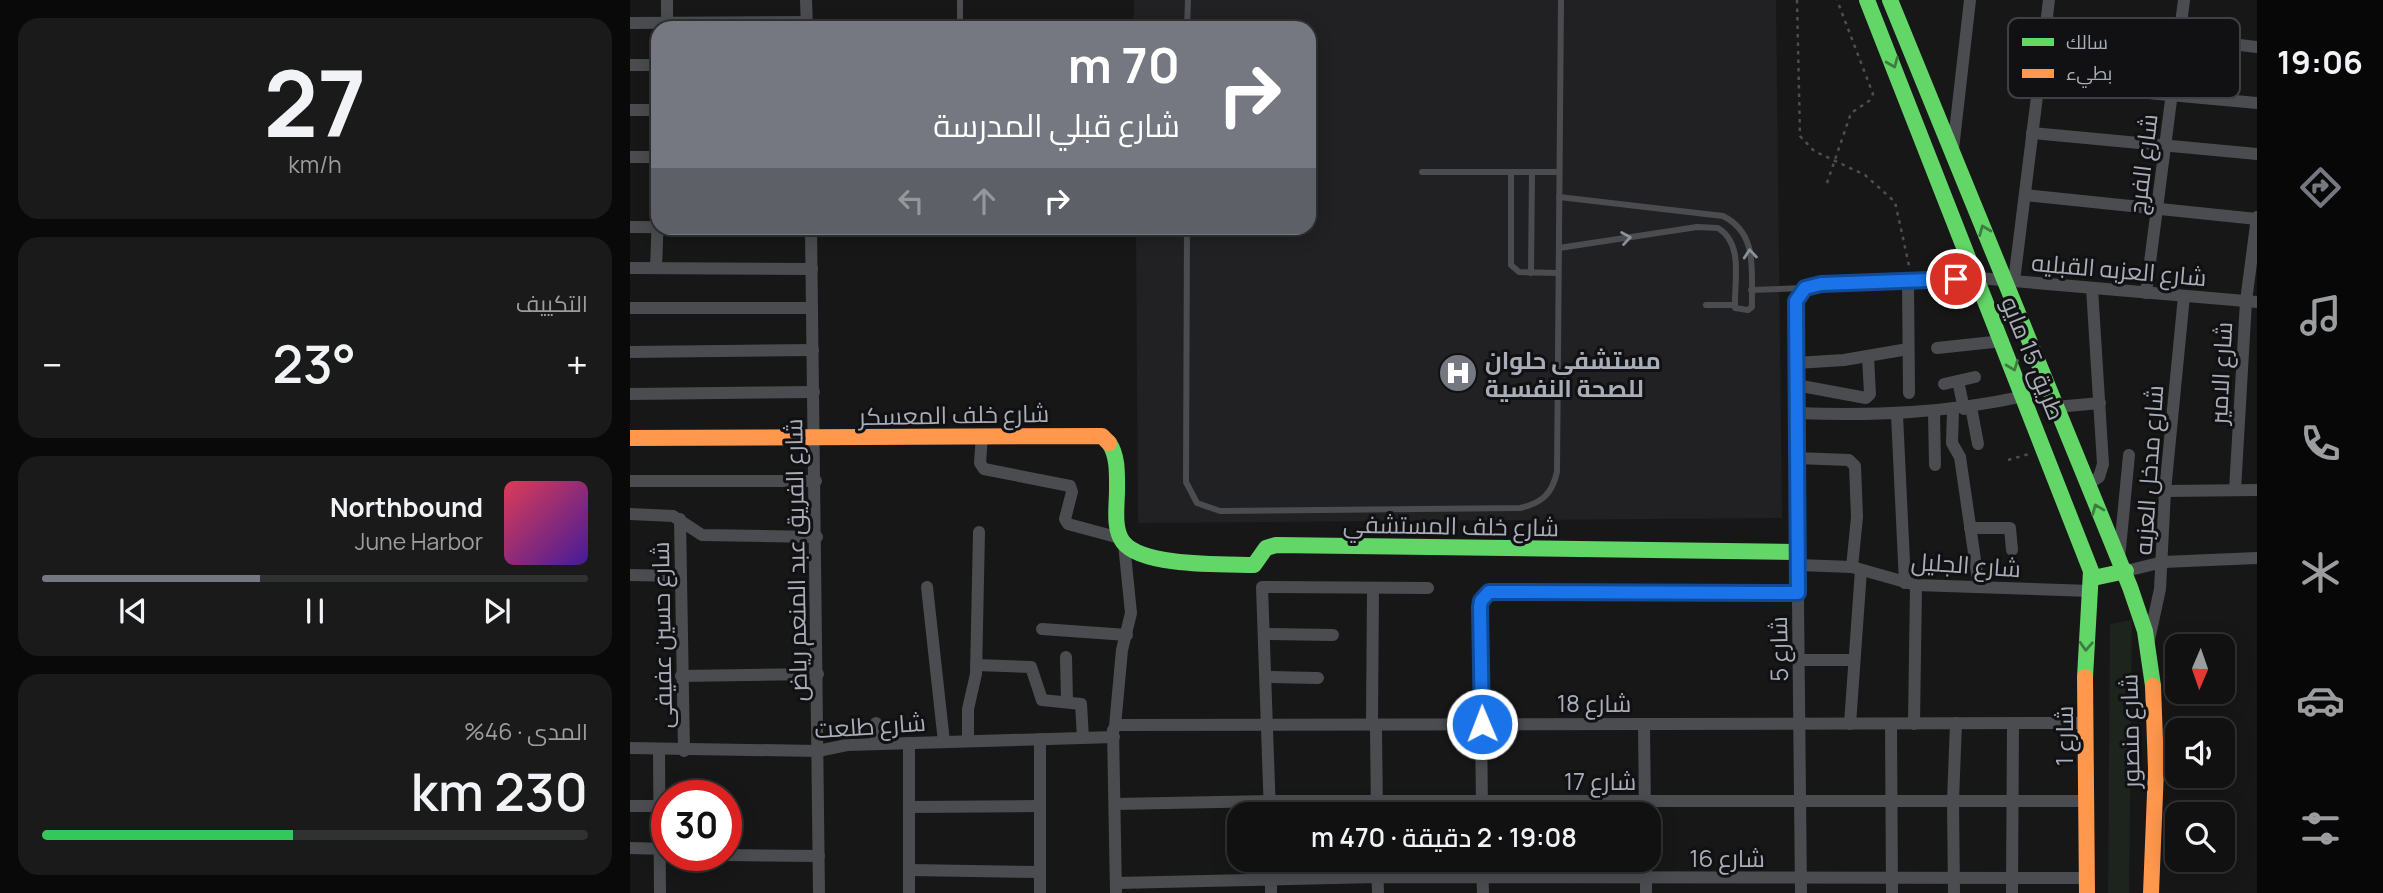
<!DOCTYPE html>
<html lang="ar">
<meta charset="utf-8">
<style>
body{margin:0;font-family:Manrope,Cairo,sans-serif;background:#1a1a1a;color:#f1f3f6;direction:rtl;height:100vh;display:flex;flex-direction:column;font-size:26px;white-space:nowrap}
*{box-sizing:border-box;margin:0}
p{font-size:23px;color:#9c9d9f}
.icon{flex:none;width:38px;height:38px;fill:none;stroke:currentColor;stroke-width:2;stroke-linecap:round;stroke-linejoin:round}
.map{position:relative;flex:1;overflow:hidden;direction:ltr}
.details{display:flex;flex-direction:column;gap:18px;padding:18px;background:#090909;width:630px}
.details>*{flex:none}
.banner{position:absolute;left:21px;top:21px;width:665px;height:214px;border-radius:21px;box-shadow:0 4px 18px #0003,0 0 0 2px #303131;direction:rtl;background:#757880;color:#fff;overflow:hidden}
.needle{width:46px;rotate:182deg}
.fabs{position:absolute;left:1535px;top:634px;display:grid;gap:14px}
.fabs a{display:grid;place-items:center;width:70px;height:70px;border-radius:14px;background:#111;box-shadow:0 4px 18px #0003,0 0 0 2px #303131;font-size:35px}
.speed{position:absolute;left:21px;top:780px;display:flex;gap:14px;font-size:35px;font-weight:700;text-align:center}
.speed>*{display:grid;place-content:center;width:91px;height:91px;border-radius:50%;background:#111;box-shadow:0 4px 18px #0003,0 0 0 2px #303131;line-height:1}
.speed .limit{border:10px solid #d22;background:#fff;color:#111}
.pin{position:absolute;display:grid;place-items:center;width:60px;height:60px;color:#fff;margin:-30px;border:4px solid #fff;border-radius:50%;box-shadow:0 2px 7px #0007}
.me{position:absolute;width:77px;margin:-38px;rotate:359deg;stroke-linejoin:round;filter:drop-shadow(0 0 5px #0008)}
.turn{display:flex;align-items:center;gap:24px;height:147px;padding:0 21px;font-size:32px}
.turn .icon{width:91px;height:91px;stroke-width:2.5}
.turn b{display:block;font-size:49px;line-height:60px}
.lanes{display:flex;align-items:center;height:66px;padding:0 21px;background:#0003;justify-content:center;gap:35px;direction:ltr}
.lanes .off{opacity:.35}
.big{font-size:52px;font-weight:600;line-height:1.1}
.details .widget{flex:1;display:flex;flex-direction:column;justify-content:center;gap:10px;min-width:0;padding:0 24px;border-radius:21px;background:#1a1a1a}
.details .dial{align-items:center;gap:0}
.dial b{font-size:91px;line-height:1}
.song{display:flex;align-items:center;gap:21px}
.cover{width:84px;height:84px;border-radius:10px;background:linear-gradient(135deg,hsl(350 70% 55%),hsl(260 70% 35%))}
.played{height:7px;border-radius:4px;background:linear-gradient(90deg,#757880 40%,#303131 40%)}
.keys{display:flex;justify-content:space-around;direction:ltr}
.heat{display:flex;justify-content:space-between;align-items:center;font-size:38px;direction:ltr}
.charge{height:10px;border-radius:5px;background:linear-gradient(90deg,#34c759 46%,#303131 0)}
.trip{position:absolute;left:597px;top:802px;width:434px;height:70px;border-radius:21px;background:#111;box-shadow:0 4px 18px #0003,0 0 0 2px #303131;font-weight:600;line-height:70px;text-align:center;direction:rtl}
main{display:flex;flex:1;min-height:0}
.dock{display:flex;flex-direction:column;width:126px;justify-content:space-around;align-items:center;background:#070707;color:#9c9d9f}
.dock .icon{width:49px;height:49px}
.dock .on{color:#757880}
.dock b{font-size:32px;color:#f1f3f6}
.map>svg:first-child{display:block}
.built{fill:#212123}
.green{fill:#1d241e}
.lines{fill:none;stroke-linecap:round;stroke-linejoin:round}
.path{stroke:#4d4e52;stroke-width:2.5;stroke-dasharray:3.5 5;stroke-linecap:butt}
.lane{stroke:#4b4c50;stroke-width:6}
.street{stroke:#4b4c50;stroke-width:12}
.fast{stroke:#63d668;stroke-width:16}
.slow{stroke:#ff974d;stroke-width:16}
.oneway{stroke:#3e7d42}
.oneway2{stroke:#8c9099}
.route-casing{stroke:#114b97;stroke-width:18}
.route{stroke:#1a73e8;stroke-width:12}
.labels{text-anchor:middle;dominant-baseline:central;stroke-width:6;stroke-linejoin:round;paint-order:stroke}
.street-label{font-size:24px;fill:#a8adb8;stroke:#111113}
.poi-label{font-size:24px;font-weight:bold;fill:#a8adb8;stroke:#111113;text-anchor:start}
.key{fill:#111113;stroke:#3e4045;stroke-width:2}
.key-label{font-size:19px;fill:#a8adb8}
</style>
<main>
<nav class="dock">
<b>19:06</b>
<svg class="icon on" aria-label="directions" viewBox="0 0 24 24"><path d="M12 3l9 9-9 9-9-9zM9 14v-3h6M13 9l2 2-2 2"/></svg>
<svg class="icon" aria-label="music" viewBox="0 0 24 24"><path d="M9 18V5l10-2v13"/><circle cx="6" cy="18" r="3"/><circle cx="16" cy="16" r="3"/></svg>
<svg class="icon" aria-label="phone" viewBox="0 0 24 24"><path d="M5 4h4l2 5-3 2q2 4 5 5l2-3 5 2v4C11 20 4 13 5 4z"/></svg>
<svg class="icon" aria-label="climate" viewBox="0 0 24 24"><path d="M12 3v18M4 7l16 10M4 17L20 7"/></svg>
<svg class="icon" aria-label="car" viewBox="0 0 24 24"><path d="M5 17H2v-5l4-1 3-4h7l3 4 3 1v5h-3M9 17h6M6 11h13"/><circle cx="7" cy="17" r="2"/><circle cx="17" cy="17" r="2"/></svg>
<svg class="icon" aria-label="filters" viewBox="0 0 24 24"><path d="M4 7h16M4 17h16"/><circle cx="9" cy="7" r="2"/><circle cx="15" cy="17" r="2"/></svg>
</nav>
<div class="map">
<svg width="1627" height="893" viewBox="0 0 1627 893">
<rect width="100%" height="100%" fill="#171717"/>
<path class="built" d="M504 0H1146L1152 518 508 523 506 228H679V28H504Z"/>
<path class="green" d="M1502 620 1499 893H1478L1480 624Z"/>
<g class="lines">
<g class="path">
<path d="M1167 0 1170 136 1184 151 1235 175 1265 202 1280 270"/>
<path d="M1197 183 1221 113 1239 101 1243 94 1207 0"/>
<path d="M1378 460 1399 454"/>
</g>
<g class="lane">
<path d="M330 28V0"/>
<path d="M557 28 558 0"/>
<path d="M792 172H929"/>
<path d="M881 172V265L889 272 928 273"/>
<path d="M557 228 556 482 567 503 590 511 890 508C912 503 922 494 927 472L931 0"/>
<path d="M929 248 1067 227 1088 228C1114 244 1104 281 1105 308L1118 310 1122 307C1121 272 1129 234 1093 216L929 197"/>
<path d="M901 273 902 172"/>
<path d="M1121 290 1174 288"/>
<path d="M1076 305H1105"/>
</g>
<g class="street">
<path d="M37 0V23"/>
<path d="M176 0 177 28"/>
<path d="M1416 22 1627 47"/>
<path d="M0 23 177 22"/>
<path d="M0 65H28"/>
<path d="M1409 83 1627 103"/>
<path d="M0 110H28"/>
<path d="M1402 133 1627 154"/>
<path d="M1323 149 1340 0"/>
<path d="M0 157H28"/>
<path d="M1395 195 1627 219"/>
<path d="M0 227 181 228"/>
<path d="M181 228 189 893"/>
<path d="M0 268 182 269"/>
<path d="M26 268 28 215"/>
<path d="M1278 280 1279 393"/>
<path d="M1384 281 1419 0"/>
<path d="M1516 293 1554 0"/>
<path d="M0 308H182"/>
<path d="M1307 348 1373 341"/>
<path d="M0 352 183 350"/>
<path d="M1166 363 1214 360 1278 349"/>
<path d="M1328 381 1334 409"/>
<path d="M1314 384 1345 377"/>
<path d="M1166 385 1236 398 1240 394 1238 357"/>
<path d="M0 394 184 392"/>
<path d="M1341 407 1348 444"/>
<path d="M1426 407 1470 403"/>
<path d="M1323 411 1322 443 1330 457 1349 587"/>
<path d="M1166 413C1245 416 1317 413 1395 396"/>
<path d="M1304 413 1305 465"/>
<path d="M1267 415 1275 583"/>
<path d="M352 435 350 463 354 469 440 486 442 492 435 519 438 524 490 538"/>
<path d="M1166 458 1219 460 1225 466 1227 517 1222 567"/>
<path d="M0 481H186"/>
<path d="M1457 485 1469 477 1473 464 1462 288"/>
<path d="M1605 490 1616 301 1627 217"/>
<path d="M1535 491 1627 490"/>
<path d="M0 514 43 516 72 535 187 537"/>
<path d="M50 519 54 751"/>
<path d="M1340 528H1380L1382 550"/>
<path d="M1489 559 1499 455"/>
<path d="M1168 565 1222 567 1286 585 1461 591"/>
<path d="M1496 571 1533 562 1627 558"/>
<path d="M0 575 50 576"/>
<path d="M297 587 314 742"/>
<path d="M743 588 742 721 746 730 747 814"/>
<path d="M412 629 497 635"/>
<path d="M635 634 703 635"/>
<path d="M1519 640 1530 589 1535 491 1554 296"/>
<path d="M436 657 437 701"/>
<path d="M1169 660H1223"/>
<path d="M346 665 401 667 412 700 451 704 453 738"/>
<path d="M51 676 188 674"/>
<path d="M638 677 688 678"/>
<path d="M246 723V744"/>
<path d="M1014 724 1015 814"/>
<path d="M1220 724 1231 570"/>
<path d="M1261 724 1262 893"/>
<path d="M1284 724 1286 585"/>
<path d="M485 726 492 650 501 613 494 544"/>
<path d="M410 739V893"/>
<path d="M338 741V709L346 674 349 532"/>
<path d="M279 743V893"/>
<path d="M0 748 188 751 217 745 484 737"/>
<path d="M29 750 30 893"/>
<path d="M485 804 640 801H1456"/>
<path d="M0 806H30"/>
<path d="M279 807 410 806"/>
<path d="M640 814 632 587 798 588"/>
<path d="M852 814 850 607 854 595 865 591 1168 593"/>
<path d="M0 848 36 849"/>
<path d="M96 855 189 856"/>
<path d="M641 859V893"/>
<path d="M747 859 748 893"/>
<path d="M852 859 853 893"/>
<path d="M1016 859V893"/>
<path d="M279 870 410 872"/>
<path d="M486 883 747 877 1457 878"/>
<path d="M486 893 483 730 487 725 1455 723"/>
<path d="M1171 893 1165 309C1167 294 1175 286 1191 284L1348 278 1627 302"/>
<path d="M1324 893 1323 801 1326 723"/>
<path d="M1382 893 1383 723"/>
</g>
<g class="fast">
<path d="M1237 0 1461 571 1455 677"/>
<path d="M1260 0 1500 587 1515 631 1523 686"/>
<path d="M479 443C488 456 487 474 487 490 487 506 483 529 493 542 512 567 594 564 624 565L636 548 646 545 1168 552"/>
<path d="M1463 578 1496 571"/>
</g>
<g class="slow">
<path d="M0 438 472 436 479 443"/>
<path d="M1455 677 1457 893"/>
<path d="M1521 893 1526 769 1523 686"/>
</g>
</g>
<defs><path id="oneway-chevron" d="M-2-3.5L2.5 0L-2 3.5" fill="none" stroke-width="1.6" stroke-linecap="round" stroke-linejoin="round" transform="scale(1.75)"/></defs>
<g class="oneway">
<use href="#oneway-chevron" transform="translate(1263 63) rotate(68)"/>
<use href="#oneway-chevron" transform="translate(1354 230) rotate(-112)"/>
<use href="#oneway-chevron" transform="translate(1383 366) rotate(69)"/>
<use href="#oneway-chevron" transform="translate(1467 509) rotate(-112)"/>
<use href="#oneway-chevron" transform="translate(1456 646) rotate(93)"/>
</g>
<g class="oneway2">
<use href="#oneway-chevron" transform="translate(996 238) rotate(-9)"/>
<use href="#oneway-chevron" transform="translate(1120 254) rotate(-95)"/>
</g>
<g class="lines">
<defs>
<path id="route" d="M852 724 850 607 851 601 859 592 1168 593 1166 301 1175 288 1191 284 1326 279"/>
</defs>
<use href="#route" class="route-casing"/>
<use href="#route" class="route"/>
</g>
<defs>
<symbol id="hospital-disc" viewBox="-11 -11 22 22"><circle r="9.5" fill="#757880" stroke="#111113"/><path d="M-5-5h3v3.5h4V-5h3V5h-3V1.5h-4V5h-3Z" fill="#fff"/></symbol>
</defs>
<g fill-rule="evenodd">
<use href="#hospital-disc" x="806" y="351" width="44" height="44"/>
</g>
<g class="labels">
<g class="street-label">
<text transform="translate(1512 164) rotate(-83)">شارع الفرج</text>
<text transform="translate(1489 269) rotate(5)">شارع العزبه القبليه</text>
<text transform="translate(1404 358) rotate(68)">طريق 15 مايو</text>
<text transform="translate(1590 373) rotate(-87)">شارع الامير</text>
<text transform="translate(324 414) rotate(-1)">شارع خلف المعسكر</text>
<text transform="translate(1518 470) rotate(-86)">شارع مدخل العزبه</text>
<text transform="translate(821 525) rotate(1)">شارع خلف المستشفي</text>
<text transform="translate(165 560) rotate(-91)">شارع الفريق عبد المنعم رياض</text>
<text transform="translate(1336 564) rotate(4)">شارع الجليل</text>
<text transform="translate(31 635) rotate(-91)">شارع حسين عفيفى</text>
<text transform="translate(1148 649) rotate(-91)">شارع 5</text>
<text x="964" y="702">شارع 18</text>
<text transform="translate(240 725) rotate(-4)">شارع طلعت</text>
<text transform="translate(1499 731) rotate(-91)">شارع منصور</text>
<text transform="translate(1433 736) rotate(-90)">شارع 1</text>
<text x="970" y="780">شارع 17</text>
<text x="1097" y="857">شارع 16</text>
</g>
<g class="poi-label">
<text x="855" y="359">مستشفي حلوان<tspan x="855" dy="28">للصحة النفسية</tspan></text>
</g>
</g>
<rect x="1378" y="18" width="232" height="80" rx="10" class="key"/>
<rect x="1392" y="38" width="32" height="8" fill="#63d668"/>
<rect x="1392" y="69" width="32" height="9" fill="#ff974d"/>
<g class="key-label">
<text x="1436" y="49">سالك</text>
<text x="1436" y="80">بطيء</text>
</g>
</svg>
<div class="fabs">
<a><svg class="needle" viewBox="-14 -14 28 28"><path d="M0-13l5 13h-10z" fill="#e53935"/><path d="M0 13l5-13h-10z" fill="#9c9d9f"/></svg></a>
<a><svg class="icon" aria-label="sound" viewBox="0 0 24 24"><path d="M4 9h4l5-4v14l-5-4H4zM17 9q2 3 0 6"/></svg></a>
<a><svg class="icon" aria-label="search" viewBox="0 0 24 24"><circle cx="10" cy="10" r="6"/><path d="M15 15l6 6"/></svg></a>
</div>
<div class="speed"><div class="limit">30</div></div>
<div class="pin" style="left:1326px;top:279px;background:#d93025"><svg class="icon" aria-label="arrive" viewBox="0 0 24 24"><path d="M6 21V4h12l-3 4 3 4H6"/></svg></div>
<svg class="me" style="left:852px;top:724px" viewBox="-20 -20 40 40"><circle r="17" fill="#1a73e8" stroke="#fff" stroke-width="3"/><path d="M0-11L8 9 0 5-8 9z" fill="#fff"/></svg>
<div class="trip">19:08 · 2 دقيقة · 470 m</div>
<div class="banner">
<div class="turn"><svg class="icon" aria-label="right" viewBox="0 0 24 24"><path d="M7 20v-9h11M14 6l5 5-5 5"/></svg><div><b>70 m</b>شارع قبلي المدرسة</div></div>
<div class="lanes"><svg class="icon off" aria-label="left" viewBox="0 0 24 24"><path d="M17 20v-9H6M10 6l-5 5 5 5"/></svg><svg class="icon off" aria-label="ahead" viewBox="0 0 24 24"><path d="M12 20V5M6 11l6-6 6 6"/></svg><svg class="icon" aria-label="right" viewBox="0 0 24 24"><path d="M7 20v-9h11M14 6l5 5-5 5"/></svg></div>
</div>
</div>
<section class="details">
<div class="widget dial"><b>27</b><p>km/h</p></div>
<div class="widget"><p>التكييف</p>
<div class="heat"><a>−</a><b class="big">23°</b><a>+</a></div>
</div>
<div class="widget">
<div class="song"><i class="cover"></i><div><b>Northbound</b><p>June Harbor</p></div></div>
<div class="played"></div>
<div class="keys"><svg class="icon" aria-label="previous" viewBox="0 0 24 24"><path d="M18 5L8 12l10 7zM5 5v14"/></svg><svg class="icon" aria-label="pause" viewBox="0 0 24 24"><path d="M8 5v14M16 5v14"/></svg><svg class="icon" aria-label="next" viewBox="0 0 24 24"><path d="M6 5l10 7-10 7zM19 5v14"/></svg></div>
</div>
<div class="widget"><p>المدى · 46%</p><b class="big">230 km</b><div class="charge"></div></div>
</section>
</main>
